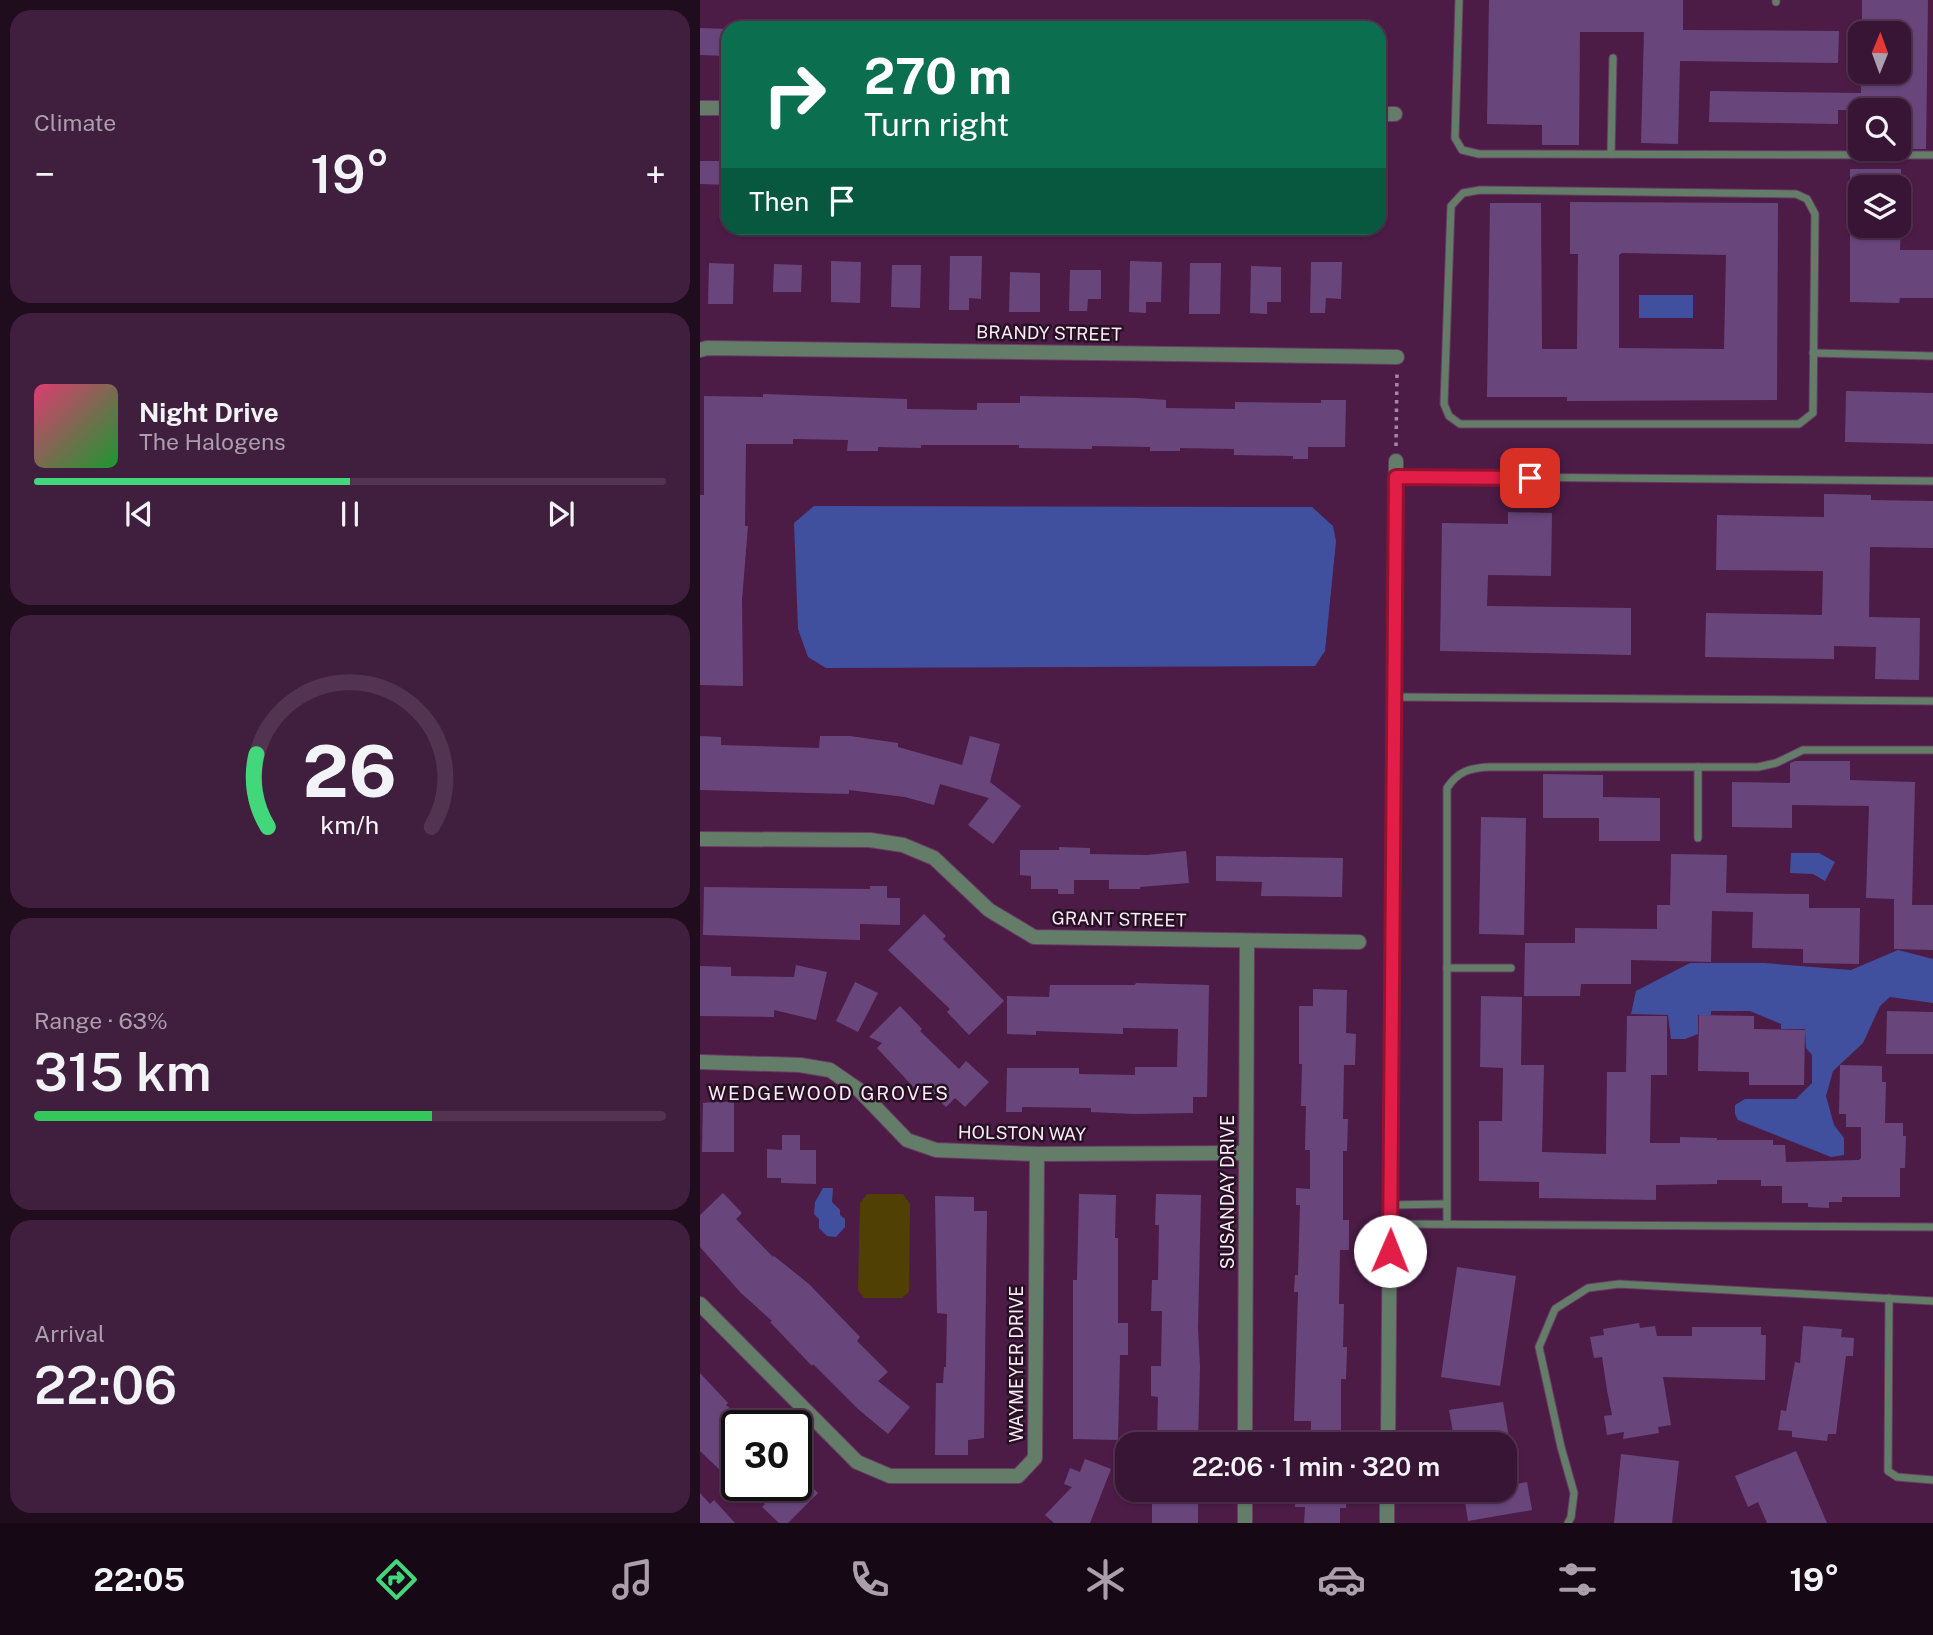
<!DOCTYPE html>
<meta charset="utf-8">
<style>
body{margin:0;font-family:"Public Sans",sans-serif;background:#401e3d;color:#f1f3f6;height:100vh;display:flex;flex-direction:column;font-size:26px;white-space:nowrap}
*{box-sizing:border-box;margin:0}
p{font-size:23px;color:#ab9fad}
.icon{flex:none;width:38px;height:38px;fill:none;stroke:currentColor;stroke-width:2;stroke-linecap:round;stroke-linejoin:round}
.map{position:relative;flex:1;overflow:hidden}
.drawer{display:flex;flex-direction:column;gap:10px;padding:10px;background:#1f0c1d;width:700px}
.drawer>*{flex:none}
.banner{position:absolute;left:21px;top:21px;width:665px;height:214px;border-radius:21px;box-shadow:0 2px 5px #0004,0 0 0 2px #533450;background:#0b6e4f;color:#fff;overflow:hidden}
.needle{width:46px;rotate:1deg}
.fabs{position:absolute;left:1148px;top:21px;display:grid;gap:14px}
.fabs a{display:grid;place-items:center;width:63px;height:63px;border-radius:14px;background:#391535;box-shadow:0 2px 5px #0004,0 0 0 2px #533450;font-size:35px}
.speed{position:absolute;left:21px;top:1410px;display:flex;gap:14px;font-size:35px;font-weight:700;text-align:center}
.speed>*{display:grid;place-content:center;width:91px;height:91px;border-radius:50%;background:#391535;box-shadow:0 2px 5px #0004,0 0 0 2px #533450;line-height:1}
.speed .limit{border:4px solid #111;border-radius:10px;background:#fff;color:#111}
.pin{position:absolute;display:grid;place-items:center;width:60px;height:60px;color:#fff;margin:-30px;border-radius:14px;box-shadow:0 4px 10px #0006}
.me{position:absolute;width:77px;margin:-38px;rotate:1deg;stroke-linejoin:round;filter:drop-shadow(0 0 5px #0008)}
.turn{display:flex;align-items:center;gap:24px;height:147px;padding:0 28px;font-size:32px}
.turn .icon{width:91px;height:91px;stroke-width:2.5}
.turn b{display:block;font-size:49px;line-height:60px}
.then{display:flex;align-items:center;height:66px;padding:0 28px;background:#0003;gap:14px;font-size:26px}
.big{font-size:52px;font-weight:600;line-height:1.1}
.drawer .tile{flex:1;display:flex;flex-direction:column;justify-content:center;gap:10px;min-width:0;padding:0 24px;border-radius:21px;background:#401e3d}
.drawer .dial{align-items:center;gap:0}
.dial svg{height:182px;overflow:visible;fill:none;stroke:#533450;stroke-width:7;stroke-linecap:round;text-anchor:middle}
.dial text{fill:#f1f3f6;stroke:none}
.song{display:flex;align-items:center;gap:21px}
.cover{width:84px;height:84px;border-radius:10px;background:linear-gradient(135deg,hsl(340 70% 55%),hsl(130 70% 35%))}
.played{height:7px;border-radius:4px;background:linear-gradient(90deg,#43d77b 50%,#533450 50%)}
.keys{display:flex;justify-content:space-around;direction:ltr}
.heat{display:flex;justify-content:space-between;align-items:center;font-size:38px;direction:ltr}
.charge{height:10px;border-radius:5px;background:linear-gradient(90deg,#34c759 63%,#533450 0)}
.trip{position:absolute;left:415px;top:1432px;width:402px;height:70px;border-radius:21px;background:#391535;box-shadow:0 2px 5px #0004,0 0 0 2px #533450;font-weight:600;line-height:70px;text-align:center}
.tabs{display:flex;height:112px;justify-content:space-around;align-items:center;background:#170815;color:#ab9fad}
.tabs .icon{width:49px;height:49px}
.tabs .on{color:#43d77b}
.tabs b{font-size:32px;color:#f1f3f6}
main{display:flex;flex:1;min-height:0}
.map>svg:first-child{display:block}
.green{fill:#504004}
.water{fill:#40509e}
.building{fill:#68467c;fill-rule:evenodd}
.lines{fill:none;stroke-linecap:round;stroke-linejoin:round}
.lane-casing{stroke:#683d63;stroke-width:9}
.street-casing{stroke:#683d63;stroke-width:16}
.path{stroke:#a888a4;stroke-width:3.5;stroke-dasharray:3.5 5;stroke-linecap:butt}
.lane{stroke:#637d69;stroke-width:7}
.street{stroke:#637d69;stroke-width:14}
.route-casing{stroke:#92132f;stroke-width:18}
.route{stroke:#e11d48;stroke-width:12}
.labels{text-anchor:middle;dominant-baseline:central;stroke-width:5;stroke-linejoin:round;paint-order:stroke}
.street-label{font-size:18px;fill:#fceaf9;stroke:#261123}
.neighbourhood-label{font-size:19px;letter-spacing:2px;fill:#fceaf9;stroke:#261123}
</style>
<main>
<section class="drawer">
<div class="tile"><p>Climate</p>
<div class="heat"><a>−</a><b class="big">19°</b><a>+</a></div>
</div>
<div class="tile">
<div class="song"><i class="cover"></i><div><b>Night Drive</b><p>The Halogens</p></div></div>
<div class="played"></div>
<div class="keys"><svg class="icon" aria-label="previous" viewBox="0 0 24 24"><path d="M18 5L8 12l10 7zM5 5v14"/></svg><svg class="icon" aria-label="pause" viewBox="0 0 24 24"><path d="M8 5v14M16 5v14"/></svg><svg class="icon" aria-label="next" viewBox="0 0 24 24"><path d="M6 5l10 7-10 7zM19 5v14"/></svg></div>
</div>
<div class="tile dial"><svg viewBox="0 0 100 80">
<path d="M14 69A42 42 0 1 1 86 69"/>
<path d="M14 69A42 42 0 0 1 9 37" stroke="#43d77b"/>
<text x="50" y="56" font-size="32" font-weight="700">26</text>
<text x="50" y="72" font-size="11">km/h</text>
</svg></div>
<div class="tile"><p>Range · 63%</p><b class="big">315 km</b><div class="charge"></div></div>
<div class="tile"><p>Arrival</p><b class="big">22:06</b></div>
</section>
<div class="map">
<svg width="1233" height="1523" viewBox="0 0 1233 1523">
<rect width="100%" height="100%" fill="#4c1c47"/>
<path class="green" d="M167 1194H203L210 1204 209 1292 202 1298H164L158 1290 160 1203Z"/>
<g class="water">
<rect x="939" y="295" width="54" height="23"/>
<path d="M114 506 612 507 633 526 636 541 625 651 615 666 126 668 108 657 98 629 94 523Z"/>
<path d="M1091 853H1119L1135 862 1125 881 1113 874 1090 873Z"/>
<path d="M1198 950 1233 959V1003L1190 997 1180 1006 1163 1043 1133 1071 1126 1096 1134 1125 1144 1138V1155L1131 1157 1038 1120 1035 1114V1105L1045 1099H1096L1112 1083V1055L1106 1048 1105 1029H1081V1024L1050 1011H1011V1015H998V1034L985 1039H971L968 1015 931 1014 936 991 990 963H1064L1151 970Z"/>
<path d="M123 1188H133L132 1202 140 1210V1215L145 1219V1227L136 1237 127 1236 119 1228V1219L114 1214 115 1202Z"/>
</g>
<g class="building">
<path d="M789 0H983V30L1139 31 1138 63 980 61 978 144 941 143 944 32H880L879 145H842V125L787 124Z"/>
<path d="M1162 0H1228L1226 149H1199V110H1138V124L1009 122 1010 91 1161 93V72H1199V33H1162Z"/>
<path d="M0 28 28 29V56L0 55Z"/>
<path d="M0 161H28V185L0 184Z"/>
<rect x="1150" y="169" width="51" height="18"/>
<path d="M870 202 1078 203 1077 400 867 401V397H787L790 203H841L842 349H877L878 254H870ZM922 253 1026 255 1024 349 919 348V255Z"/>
<path d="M1150 226H1201L1200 250H1233V298H1200L1199 303 1150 302Z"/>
<path d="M250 256H282L281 299 269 298V310H249Z"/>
<path d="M131 261 161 262 160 303 131 302Z"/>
<path d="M430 261 462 262 461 302H446V313L429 312Z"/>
<path d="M611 262H642L641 299 626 298 625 313H610Z"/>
<path d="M9 263 34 264 33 304H8Z"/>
<path d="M490 263H521L520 314H489Z"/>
<path d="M74 264 102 265 101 292H73Z"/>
<path d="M192 265H221L220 308 191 307Z"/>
<path d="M551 266 581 267V302H567V314L550 313Z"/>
<path d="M370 270H401V299H388L387 311H369Z"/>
<path d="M310 272 340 273V312H309Z"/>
<path d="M1146 391 1233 393V444L1145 442Z"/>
<path d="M63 394 207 399V409L277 410V403H320V396L437 398 466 400V408L535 409V402L621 403V400H646L645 447H608V459H593V456L534 455V449L480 448V451H450V447L392 446V449L319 448V445H221V448L178 447V451H147L148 440 93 439V444H46L45 526H48L42 600 43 686 0 685V495H4V396L63 397Z"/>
<path d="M1124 494 1171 495V500L1233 501V548L1170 547 1169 617 1220 618 1219 680 1175 679 1176 647 1134 646V659L1005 657 1006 613 1122 615 1123 571 1016 570 1017 515 1124 517Z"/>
<path d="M808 512 852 513 851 576 788 575 787 606 931 608V655L740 651 742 523 808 524Z"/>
<path d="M0 736 21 737V745L119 748 120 736H150L198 743V747L262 765 270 736 300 744 290 782 321 806 293 844 268 825 289 798 240 784 234 805 205 797 149 790V794L0 790Z"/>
<path d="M1095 761H1150V780L1215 782 1212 905H1233V950L1194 949V899L1166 898 1169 806 1092 805V828L1032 827V782L1090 783V763Z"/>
<path d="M843 774 903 775V797L960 798V841H899V818H843Z"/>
<path d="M781 817 826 818 824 935 779 934Z"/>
<path d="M359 847 390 848V854L447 855 486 851 489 883 440 887V889H409V880H374V894H358V889H331V876L320 875V850H359Z"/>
<path d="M971 854 1027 855 1026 893 1109 894V908H1160L1159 964 1103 963V949L1052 948 1053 912 1012 911 1011 962 931 960V984H881L880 996H824L825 943H875V928L957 929V905H970Z"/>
<path d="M516 856 643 858 642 897 561 896 562 882 516 881Z"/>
<path d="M170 886H187V898H200V925L160 924V940L3 935 4 887 170 889Z"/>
<path d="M224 914 246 936 243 939 304 1001 269 1035 247 1012 250 1009 188 950Z"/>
<path d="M96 965 127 972 116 1020 74 1010V1017L0 1016V966L31 967V976L94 977Z"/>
<path d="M155 982 178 993 158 1032 136 1021Z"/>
<path d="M436 983 509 985 507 1097H493V1113L434 1114 391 1112V1108L322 1107V1112H306L307 1068H379V1074L435 1075V1067H477L478 1029 423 1028V1034L336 1031V1035L307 1034V996L349 997 350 985H435Z"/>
<path d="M613 989 647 990 646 1033 656 1034 655 1065H644L643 1119H648L647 1151H643V1220H649V1250H640L639 1304H644L643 1347H647L646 1379H641V1444H611V1421H594L598 1292H594L595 1275H598L600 1205H596V1188L610 1189V1150H605L606 1106H601L602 1064H599V1006H613Z"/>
<path d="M781 996 822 997 821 1065H844L842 1152 906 1154 907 1072H926L927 1016H967V1075H951L950 1143H980V1137L1017 1138V1140H1073V1145H1085L1086 1162 1159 1160 1161 1158V1127H1146V1114H1139L1140 1065 1182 1066V1082H1186L1185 1123H1203V1136H1206L1205 1168H1200V1197H1142V1202H1129V1208L1108 1207V1203H1082V1186H1061V1180H1017V1184L956 1185V1200L839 1198V1182L779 1181V1121H802L803 1068 780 1067Z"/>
<path d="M200 1006 222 1029 220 1031 259 1069 266 1061 289 1082 265 1107 255 1098 246 1107 225 1087 219 1093 177 1048 182 1043 169 1037Z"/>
<path d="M1187 1011 1233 1012V1054H1186Z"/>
<path d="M999 1015 1054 1016V1029L1105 1030 1104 1085H1049V1072L998 1071Z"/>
<path d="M13 1102H34V1152H2L3 1103Z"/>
<path d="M82 1135H100V1150H116V1184L81 1183V1178H67V1149L82 1150Z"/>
<path d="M23 1193 42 1213 36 1219 73 1257 74 1256 109 1284 160 1337 157 1341 188 1372 178 1381 210 1407 188 1434 158 1409 113 1364 112 1366 70 1322 72 1321 41 1293 0 1247V1215Z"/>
<path d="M379 1194 416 1195 415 1238H418V1323H428V1355H420L418 1440 373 1439V1280H377Z"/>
<path d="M456 1194 501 1195 498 1328 500 1367 498 1442 457 1441 458 1397 451 1396V1366H461L462 1311H451L452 1280H458L459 1225H455Z"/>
<path d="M235 1196 274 1197V1211H287L284 1438 268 1440V1455H235L236 1383H243L244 1367H246L247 1314 237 1313Z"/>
<path d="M757 1267 816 1276 800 1386 741 1377Z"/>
<path d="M939 1323 940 1328 955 1326 957 1336H992V1327H1061V1335H1066L1065 1380 963 1377 971 1425 958 1427 959 1433 923 1439 924 1432 907 1435 904 1416 912 1415 907 1390 902 1357 894 1358 890 1337 904 1335 903 1329Z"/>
<path d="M1103 1326 1142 1329 1141 1337 1154 1338 1153 1356H1146L1136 1434H1128L1127 1441 1092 1437V1431L1078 1430 1081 1410 1086 1411 1095 1362 1100 1363Z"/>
<path d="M0 1373 28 1403 26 1405 49 1426H37V1477L26 1466 21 1471 0 1451Z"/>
<path d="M803 1402 810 1444H755L749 1410Z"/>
<path d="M1096 1451 1127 1523H1067L1058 1502 1048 1507 1035 1476Z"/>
<path d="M921 1454 979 1461 972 1523H914Z"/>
<path d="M385 1459 411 1469 390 1523H354L345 1515 372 1487 364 1484 370 1468 380 1472Z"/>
<path d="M96 1471 118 1493 88 1523H79L62 1507 65 1504 46 1486H96Z"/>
<path d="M827 1482 832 1510 768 1521 763 1489H805V1486Z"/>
<path d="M610 1489H647L646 1508H640V1523H604L605 1507H595V1491Z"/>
<path d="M0 1493 10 1504 14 1500 35 1523H0Z"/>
<path d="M452 1495 498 1496V1523H452Z"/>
</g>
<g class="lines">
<defs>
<g id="lane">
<path d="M759 0 755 138 762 150 779 154 1233 155"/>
<path d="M1076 0V2"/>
<path d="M911 154 913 58"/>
<path d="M780 190 1096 194 1107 199 1115 214 1113 413 1099 424H760L749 416 744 404 751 206 763 193Z"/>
<path d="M1113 353 1233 356"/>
<path d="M696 476 1233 481"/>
<path d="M694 697 1233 701"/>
<path d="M998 767V838"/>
<path d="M747 968H811"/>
<path d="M690 1205 746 1204"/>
<path d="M690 1224 1233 1227"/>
<path d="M747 1224V788C758 771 770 768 789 767H1058L1076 763 1103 750H1233"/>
<path d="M1189 1298 1188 1471 1197 1477 1233 1480"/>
<path d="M868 1523 871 1517 874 1493 861 1447 839 1347 855 1309 888 1288 919 1284 1233 1301"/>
</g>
<g id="street">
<path d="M0 108H28"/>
<path d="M679 114H695"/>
<path d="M0 350 7 348 697 357"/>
<path d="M0 839 170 840 203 845 234 858 289 910 334 937 659 942"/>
<path d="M0 1062 100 1065 130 1070 159 1090 207 1140 236 1150 337 1154 546 1153"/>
<path d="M0 1304 157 1462 190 1476H318L335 1458 337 1154"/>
<path d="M545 1444 547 941"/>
<path d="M688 1444 696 461"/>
<path d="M545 1523V1489"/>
<path d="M687 1523V1489"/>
</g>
</defs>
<use href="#lane" class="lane-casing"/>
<use href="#street" class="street-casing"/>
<path class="path" d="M696 446 697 373"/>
<use href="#lane" class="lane"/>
<use href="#street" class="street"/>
</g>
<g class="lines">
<defs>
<path id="route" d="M690 1251 696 477 830 478"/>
</defs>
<use href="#route" class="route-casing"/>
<use href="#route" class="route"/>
</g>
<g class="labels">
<g class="street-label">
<text transform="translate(349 333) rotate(1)">BRANDY STREET</text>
<text transform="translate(419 919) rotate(1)">GRANT STREET</text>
<text transform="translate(322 1133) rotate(1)">HOLSTON WAY</text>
<text transform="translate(527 1192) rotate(-90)">SUSANDAY DRIVE</text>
<text transform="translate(316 1364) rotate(-90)">WAYMEYER DRIVE</text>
</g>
<g class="neighbourhood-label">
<text x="129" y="1093">WEDGEWOOD GROVES</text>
</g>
</g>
</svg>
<div class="fabs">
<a><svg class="needle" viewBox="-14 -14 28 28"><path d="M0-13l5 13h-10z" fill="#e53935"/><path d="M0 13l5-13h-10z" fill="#ab9fad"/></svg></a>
<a><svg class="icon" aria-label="search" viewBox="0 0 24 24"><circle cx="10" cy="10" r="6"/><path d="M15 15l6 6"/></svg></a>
<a><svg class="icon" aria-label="layers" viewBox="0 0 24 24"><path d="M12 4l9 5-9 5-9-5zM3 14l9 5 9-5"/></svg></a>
</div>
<div class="speed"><div class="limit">30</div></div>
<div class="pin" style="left:830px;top:478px;background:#d93025"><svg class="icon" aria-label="arrive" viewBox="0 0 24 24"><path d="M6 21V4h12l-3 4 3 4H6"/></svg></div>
<svg class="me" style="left:690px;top:1251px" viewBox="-20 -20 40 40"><circle r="19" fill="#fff"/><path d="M0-13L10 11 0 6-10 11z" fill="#e11d48"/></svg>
<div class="trip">22:06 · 1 min · 320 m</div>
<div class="banner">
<div class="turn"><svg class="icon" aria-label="right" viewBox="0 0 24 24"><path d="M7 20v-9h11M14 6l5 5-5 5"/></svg><div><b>270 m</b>Turn right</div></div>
<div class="then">Then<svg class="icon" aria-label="arrive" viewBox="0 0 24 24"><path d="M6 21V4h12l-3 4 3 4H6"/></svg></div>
</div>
</div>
</main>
<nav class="tabs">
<b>22:05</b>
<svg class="icon on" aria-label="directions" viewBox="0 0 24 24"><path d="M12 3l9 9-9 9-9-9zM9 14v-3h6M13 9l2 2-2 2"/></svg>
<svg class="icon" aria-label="music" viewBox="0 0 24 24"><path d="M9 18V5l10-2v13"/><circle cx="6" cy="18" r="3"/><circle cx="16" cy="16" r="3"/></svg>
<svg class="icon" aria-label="phone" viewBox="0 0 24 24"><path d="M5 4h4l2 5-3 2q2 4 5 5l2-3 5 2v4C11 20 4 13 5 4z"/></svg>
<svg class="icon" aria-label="climate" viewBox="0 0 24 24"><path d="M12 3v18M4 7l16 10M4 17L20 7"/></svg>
<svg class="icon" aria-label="car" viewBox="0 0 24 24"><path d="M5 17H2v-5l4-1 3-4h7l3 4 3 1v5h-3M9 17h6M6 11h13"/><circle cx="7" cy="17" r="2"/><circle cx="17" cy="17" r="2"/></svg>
<svg class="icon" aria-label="filters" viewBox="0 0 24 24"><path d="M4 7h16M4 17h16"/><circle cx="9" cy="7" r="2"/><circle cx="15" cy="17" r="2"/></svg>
<b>19°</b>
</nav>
